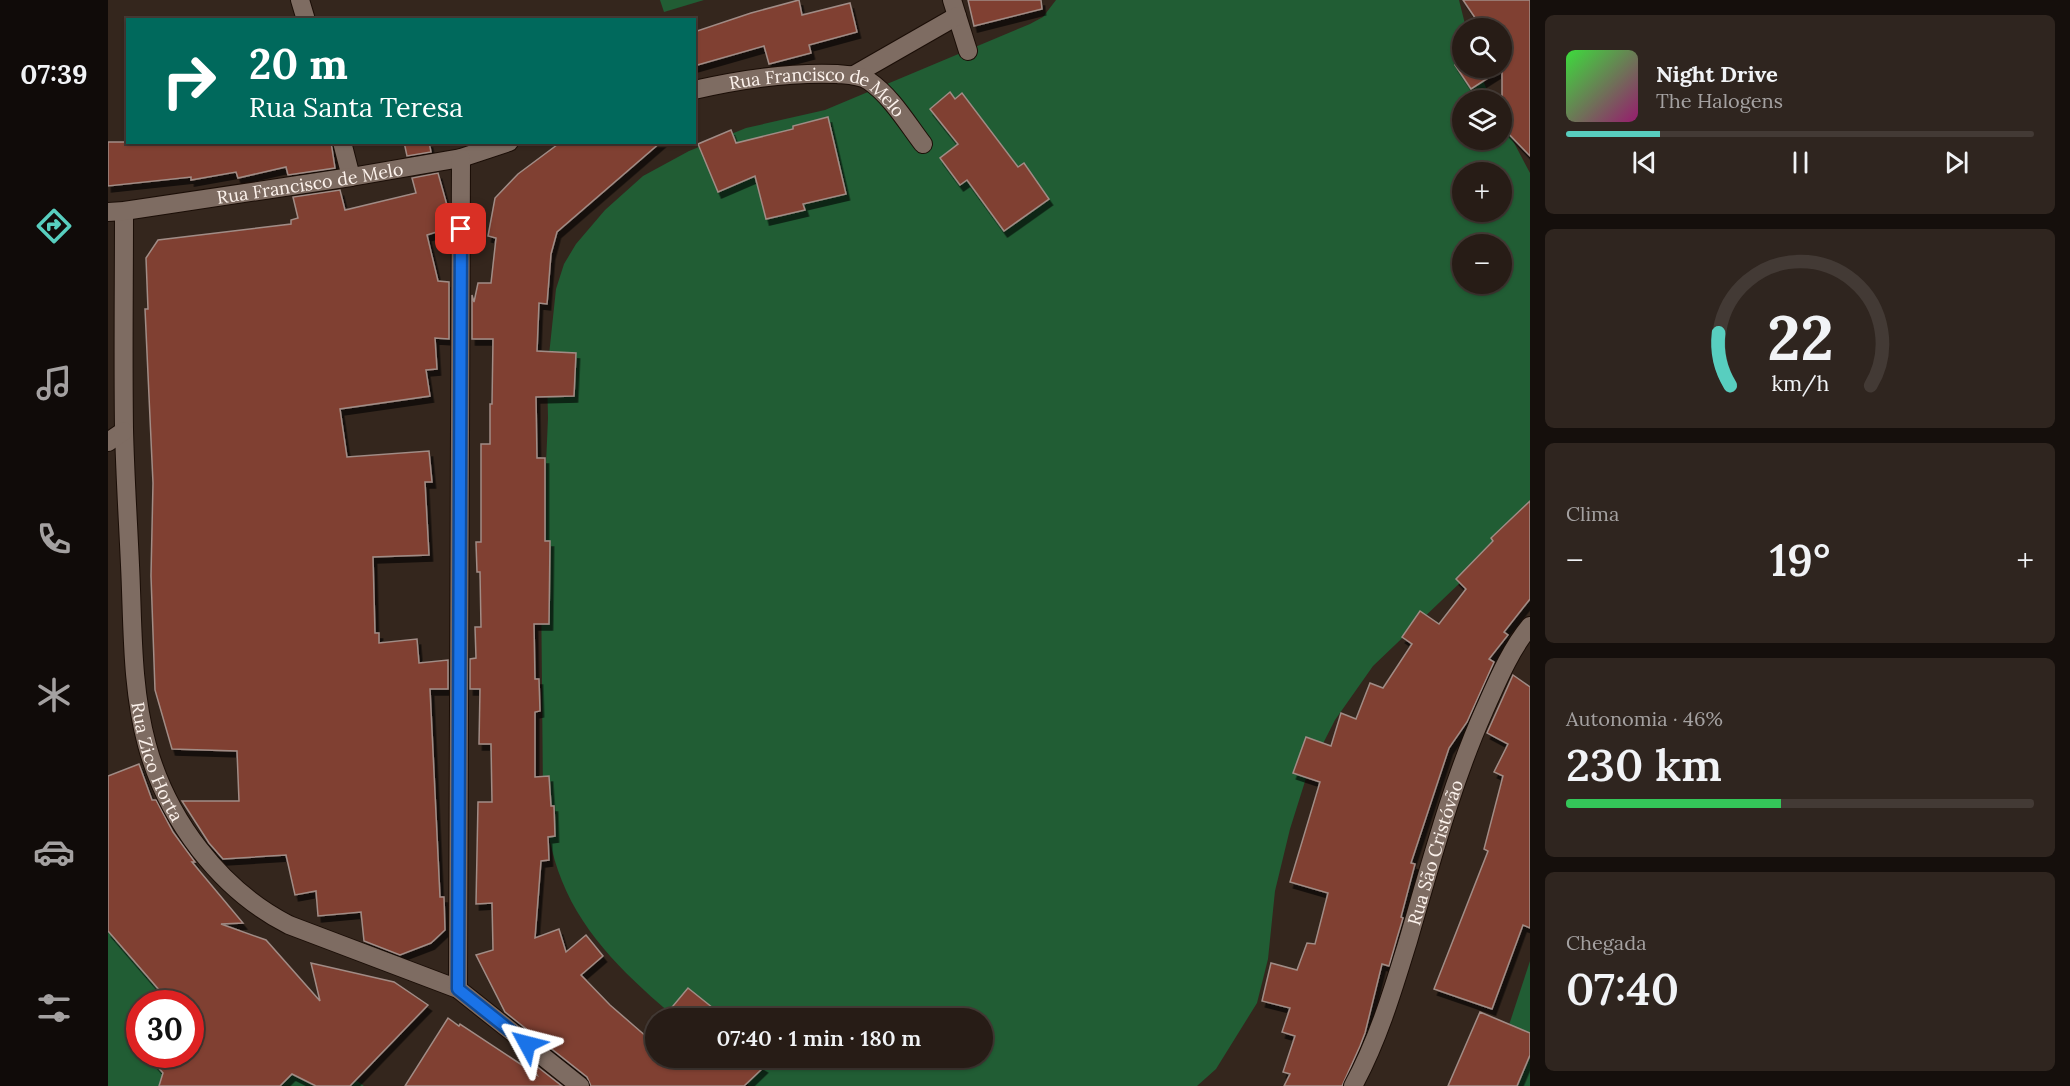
<!DOCTYPE html>
<html lang="pt">
<meta charset="utf-8">
<style>
body{margin:0;font-family:Lora,serif;background:#2f251f;color:#f1f3f6;height:100vh;display:flex;flex-direction:column;font-size:22px;white-space:nowrap}
*{box-sizing:border-box;margin:0}
p{font-size:20px;color:#a4a1a1}
.icon{flex:none;width:33px;height:33px;fill:none;stroke:currentColor;stroke-width:2;stroke-linecap:round;stroke-linejoin:round}
.map{position:relative;flex:1;overflow:hidden}
.panel{display:flex;flex-direction:column;gap:15px;padding:15px;background:#150f0c;width:540px}
.panel>*{flex:none}
.top-card{position:absolute;left:18px;top:18px;width:570px;height:126px;border-radius:0px;box-shadow:0 2px 4px #0004,0 0 0 2px #433a35;background:#00695c;color:#fff;overflow:hidden}
.controls{position:absolute;left:1344px;top:18px;display:grid;gap:12px}
.controls a{display:grid;place-items:center;width:60px;height:60px;border-radius:50%;background:#271c16;box-shadow:0 2px 4px #0004,0 0 0 2px #433a35;font-size:30px}
.speed{position:absolute;left:18px;top:990px;display:flex;gap:12px;font-size:30px;font-weight:700;text-align:center}
.speed>*{display:grid;place-content:center;width:78px;height:78px;border-radius:50%;background:#271c16;box-shadow:0 2px 4px #0004,0 0 0 2px #433a35;line-height:1}
.speed .limit{border:9px solid #d22;background:#fff;color:#111}
.pin{position:absolute;display:grid;place-items:center;width:51px;height:51px;color:#fff;margin:-26px;border-radius:12px;box-shadow:0 3px 9px #0006}
.me{position:absolute;width:66px;margin:-33px;rotate:308deg;stroke-linejoin:round;filter:drop-shadow(0 0 4px #0008)}
.turn{display:flex;align-items:center;gap:21px;height:126px;padding:0 24px;font-size:27px}
.turn .icon{width:78px;height:78px;stroke-width:2.5}
.turn b{display:block;font-size:42px;line-height:51px}
.big{font-size:45px;font-weight:600;line-height:1.1}
.panel .tile{flex:1;display:flex;flex-direction:column;justify-content:center;gap:9px;min-width:0;padding:0 21px;border-radius:9px;background:#2f251f}
.panel .dial{align-items:center;gap:0}
.dial svg{height:156px;overflow:visible;fill:none;stroke:#433a35;stroke-width:7;stroke-linecap:round;text-anchor:middle}
.dial text{fill:#f1f3f6;stroke:none}
.song{display:flex;align-items:center;gap:18px}
.cover{width:72px;height:72px;border-radius:9px;background:linear-gradient(135deg,hsl(120 70% 55%),hsl(320 70% 35%))}
.played{height:6px;border-radius:3px;background:linear-gradient(90deg,#58cebf 20%,#433a35 20%)}
.keys{display:flex;justify-content:space-around;direction:ltr}
.heat{display:flex;justify-content:space-between;align-items:center;font-size:33px;direction:ltr}
.charge{height:9px;border-radius:4px;background:linear-gradient(90deg,#34c759 46%,#433a35 0)}
.trip{position:absolute;left:537px;top:1008px;width:348px;height:60px;border-radius:30px;background:#271c16;box-shadow:0 2px 4px #0004,0 0 0 2px #433a35;font-weight:600;line-height:60px;text-align:center}
main{display:flex;flex:1;min-height:0}
.tabs{display:flex;flex-direction:column;width:108px;justify-content:space-around;align-items:center;background:#100b09;color:#a4a1a1}
.tabs .icon{width:42px;height:42px}
.tabs .active{color:#58cebf}
.tabs b{font-size:27px;color:#f1f3f6}
.map>svg:first-child{display:block}
.green{fill:#215d34;fill-rule:evenodd}
.building{fill:#804030;stroke:#a18c86;stroke-width:1.5;filter:url(#shadow)}
.lines{fill:none;stroke-linecap:round;stroke-linejoin:round}
.minor-casing{stroke:#1b0e07;stroke-width:20}
.minor{stroke:#7e6c62;stroke-width:18}
.route-casing{stroke:#114b97;stroke-width:15}
.route{stroke:#1a73e8;stroke-width:10}
.labels{text-anchor:middle;dominant-baseline:central;stroke-width:6;stroke-linejoin:round;paint-order:stroke}
.street-label{font-size:18px;fill:#fcf2ec;stroke:#2a1c14}
</style>
<main>
<nav class="tabs">
<b>07:39</b>
<svg class="icon active" aria-label="directions" viewBox="0 0 24 24"><path d="M12 3l9 9-9 9-9-9zM9 14v-3h6M13 9l2 2-2 2"/></svg>
<svg class="icon" aria-label="music" viewBox="0 0 24 24"><path d="M9 18V5l10-2v13"/><circle cx="6" cy="18" r="3"/><circle cx="16" cy="16" r="3"/></svg>
<svg class="icon" aria-label="phone" viewBox="0 0 24 24"><path d="M5 4h4l2 5-3 2q2 4 5 5l2-3 5 2v4C11 20 4 13 5 4z"/></svg>
<svg class="icon" aria-label="climate" viewBox="0 0 24 24"><path d="M12 3v18M4 7l16 10M4 17L20 7"/></svg>
<svg class="icon" aria-label="car" viewBox="0 0 24 24"><path d="M5 17H2v-5l4-1 3-4h7l3 4 3 1v5h-3M9 17h6M6 11h13"/><circle cx="7" cy="17" r="2"/><circle cx="17" cy="17" r="2"/></svg>
<svg class="icon" aria-label="filters" viewBox="0 0 24 24"><path d="M4 7h16M4 17h16"/><circle cx="9" cy="7" r="2"/><circle cx="15" cy="17" r="2"/></svg>
</nav>
<div class="map">
<svg width="1422" height="1086" viewBox="0 0 1422 1086">
<defs>
<filter id="shadow"><feDropShadow dx="3.5" dy="6" stdDeviation="0" flood-color="#0009"/></filter>
</defs>
<rect width="100%" height="100%" fill="#34261d"/>
<g class="green">
<path d="M552 0H596L556 12Z"/>
<path d="M948 0H1351L1358 28H1354V68H1370L1383 100H1354V140H1394V120L1422 173V506L1355 580 1265 666 1227 720 1199 775 1182 829 1167 891 1160 959 1149 1003 1108 1069 1089 1086H641L611 1058H874V1018H568C524 981 476 937 454 881 443 854 438 825 435 796L433 579 440 418 439 374 448 289 456 264 468 244 497 210 535 176 581 151 638 128 717 110 922 24 935 17ZM1354 172H1394V212H1354ZM1354 244H1394V284H1354Z"/>
<path d="M0 896 256 1086H0ZM32 1004H82V1054H32Z"/>
<path d="M1422 961V1086H1381Z"/>
</g>
<g class="building">
<path d="M691 0 694 15 742 3 749 32 701 45 703 53 661 64 656 46 586 66V32L643 13Z"/>
<path d="M860 0H933L934 9 866 26Z"/>
<path d="M1355 0H1422V156L1394 127V69L1363 89 1347 65 1354 61V68H1394V28H1374Z"/>
<path d="M842 92 847 99 854 93 910 167 916 163 941 199 896 231 859 180 852 185 832 158 850 144 822 109Z"/>
<path d="M720 117 738 194 695 204 697 210 658 219 647 176 610 192 590 144 623 130 628 143 685 129V126Z"/>
<path d="M0 142H223L227 168 180 175 178 167 130 178 128 172 83 180V177L0 186Z"/>
<path d="M296 142H321L323 152 299 156Z"/>
<path d="M453 142H553L449 232 443 254 439 304 431 303 429 351 468 353 466 396 428 397 429 458H437V541H442L441 624H426L427 679H431L432 711 427 712V777L441 776 443 806H446L447 836 440 837 441 860 433 861 427 938 451 929 458 952 478 935 495 956 473 975 502 1005 540 1038 548 1028V1058H641L656 1067 636 1086H483L479 1077 397 1012 368 955 385 950 384 903 368 904 370 802H384L383 744H371L372 689H362V659L368 658 367 627H373L372 572H369L368 542H373V444H382V404H384L385 339H364V295L366 302 370 283H383L388 238 380 236 387 198 410 174Z"/>
<path d="M330 173 342 216 341 228 319 235 330 281 341 282V339L327 338 329 369 318 370 322 396 232 409 239 457 321 451 324 482H317L321 555 265 557 267 633H271V643L309 639 311 663 340 660V689H322L332 897H336L337 930 323 943 292 955 256 941 253 912 210 916 208 891 187 895 178 855 115 859 101 843 74 801H131L129 751 64 749 47 690 43 576 45 483 37 309H40L38 258 50 240 183 224V220L190 218 185 197 232 190 237 210 308 193 304 178Z"/>
<path d="M1422 501V599L1396 632 1400 635 1381 659 1386 662 1359 722 1341 748 1303 863 1307 864 1293 917 1295 918 1289 938 1281 966 1274 964 1257 1033 1252 1046 1234 1086H1176L1182 1074 1175 1072 1187 1036 1174 1032 1182 1008 1154 1001 1163 963 1189 970 1199 943 1207 944 1220 893 1182 882 1212 782 1185 773 1198 737 1223 746 1233 713 1248 719 1262 683 1275 688 1304 644 1294 637 1312 611 1331 624 1358 589 1348 579 1385 541 1383 538Z"/>
<path d="M1405 675 1422 687V928L1415 925 1384 1009 1326 989 1380 851 1376 849 1395 776 1386 772 1400 744 1379 733Z"/>
<path d="M31 764 44 800H48L65 832 87 862H84L135 923 113 924 158 940 212 1001 203 963 286 982 320 1005 242 1086H208L184 1074 172 1086H51L55 1073 39 1054H82V1004H37L52 991 0 931V776Z"/>
<path d="M580 988 615 1016 613 1018H555Z"/>
<path d="M1372 1012 1422 1033V1055L1409 1086H1340Z"/>
<path d="M340 1018 351 1026 352 1024 429 1075 422 1061 454 1086H297Z"/>
</g>
<g class="lines">
<defs>
<g id="minor">
<path d="M192 0 198 20"/>
<path d="M844 0 860 51"/>
<path d="M746 75 849 16"/>
<path id="s1" d="M586 90C634 79 681 72 729 74 740 75 752 75 761 81 783 96 799 123 815 144"/>
<path d="M234 142 243 177"/>
<path id="s2" d="M16 211C16 284 15 356 16 429 17 474 20 520 22 565 25 625 23 686 39 745 59 819 112 890 181 925L350 989 472 1086"/>
<path id="s3" d="M0 212 16 211 243 177 353 158 401 142"/>
<path d="M0 442 16 431"/>
<path d="M350 989 353 158"/>
<path id="s4" d="M1245 1086C1270 1040 1285 990 1300 941 1323 863 1343 785 1376 711 1389 682 1402 650 1422 626"/>
</g>
</defs>
<use href="#minor" class="minor-casing"/>
<use href="#minor" class="minor"/>
</g>
<g class="lines">
<defs>
<path id="route" d="M353 229 350 989 419 1044"/>
</defs>
<use href="#route" class="route-casing"/>
<use href="#route" class="route"/>
</g>
<g class="labels">
<g class="street-label">
<text stroke="none"><textPath href="#s1" startOffset="130">Rua Francisco de Melo</textPath></text>
<text stroke="none"><textPath href="#s3" startOffset="204">Rua Francisco de Melo</textPath></text>
<text stroke="none"><textPath href="#s2" startOffset="554">Rua Zico Horta</textPath></text>
<text stroke="none"><textPath href="#s4" startOffset="248">Rua São Cristóvão</textPath></text>
</g>
</g>
</svg>
<div class="controls">
<a><svg class="icon" aria-label="search" viewBox="0 0 24 24"><circle cx="10" cy="10" r="6"/><path d="M15 15l6 6"/></svg></a>
<a><svg class="icon" aria-label="layers" viewBox="0 0 24 24"><path d="M12 4l9 5-9 5-9-5zM3 14l9 5 9-5"/></svg></a>
<a>+</a>
<a>−</a>
</div>
<div class="speed"><div class="limit">30</div></div>
<div class="pin" style="left:353px;top:229px;background:#d93025"><svg class="icon" aria-label="arrive" viewBox="0 0 24 24"><path d="M6 21V4h12l-3 4 3 4H6"/></svg></div>
<svg class="me" style="left:419px;top:1044px" viewBox="-20 -20 40 40"><path d="M0-17L14 15 0 8-14 15z" fill="#1a73e8" stroke="#fff" stroke-width="4"/></svg>
<div class="trip">07:40 · 1 min · 180 m</div>
<div class="top-card">
<div class="turn"><svg class="icon" aria-label="right" viewBox="0 0 24 24"><path d="M7 20v-9h11M14 6l5 5-5 5"/></svg><div><b>20 m</b>Rua Santa Teresa</div></div>
</div>
</div>
<section class="panel">
<div class="tile">
<div class="song"><i class="cover"></i><div><b>Night Drive</b><p>The Halogens</p></div></div>
<div class="played"></div>
<div class="keys"><svg class="icon" aria-label="previous" viewBox="0 0 24 24"><path d="M18 5L8 12l10 7zM5 5v14"/></svg><svg class="icon" aria-label="pause" viewBox="0 0 24 24"><path d="M8 5v14M16 5v14"/></svg><svg class="icon" aria-label="next" viewBox="0 0 24 24"><path d="M6 5l10 7-10 7zM19 5v14"/></svg></div>
</div>
<div class="tile dial"><svg viewBox="0 0 100 80">
<path d="M14 69A42 42 0 1 1 86 69"/>
<path d="M14 69A42 42 0 0 1 8 42" stroke="#58cebf"/>
<text x="50" y="56" font-size="32" font-weight="700">22</text>
<text x="50" y="72" font-size="11">km/h</text>
</svg></div>
<div class="tile"><p>Clima</p>
<div class="heat"><a>−</a><b class="big">19°</b><a>+</a></div>
</div>
<div class="tile"><p>Autonomia · 46%</p><b class="big">230 km</b><div class="charge"></div></div>
<div class="tile"><p>Chegada</p><b class="big">07:40</b></div>
</section>
</main>
